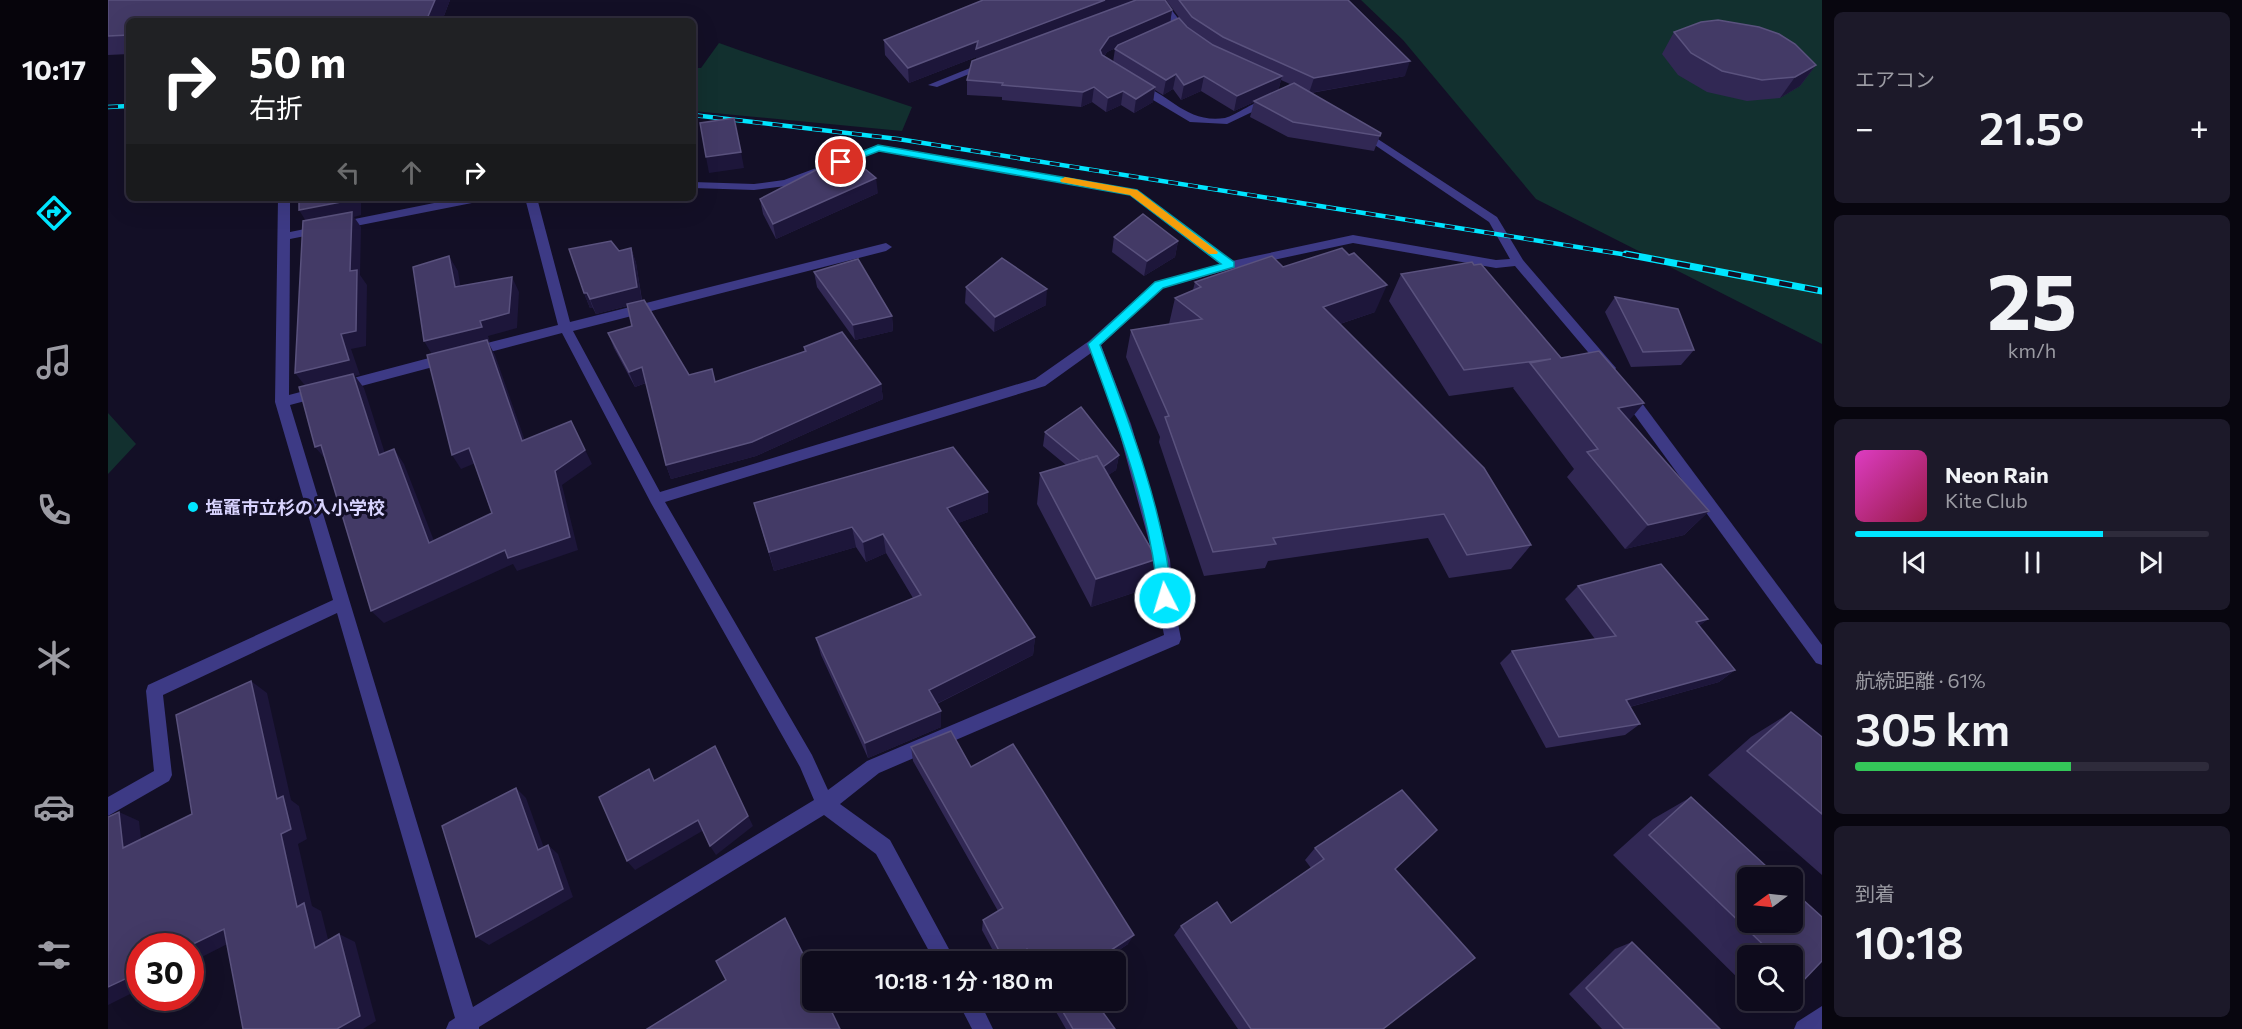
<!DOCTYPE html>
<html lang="ja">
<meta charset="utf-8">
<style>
body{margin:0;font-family:Commissioner,"Noto Sans JP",sans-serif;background:#1c1929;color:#f1f3f6;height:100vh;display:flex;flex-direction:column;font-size:22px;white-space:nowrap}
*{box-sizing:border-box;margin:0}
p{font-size:20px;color:#9b9ba3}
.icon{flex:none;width:33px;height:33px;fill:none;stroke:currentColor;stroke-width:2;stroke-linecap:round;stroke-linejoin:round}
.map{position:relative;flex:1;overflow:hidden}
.side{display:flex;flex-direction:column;gap:12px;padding:12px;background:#08060f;width:420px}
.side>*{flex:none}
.guide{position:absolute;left:18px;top:18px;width:570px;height:183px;border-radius:9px;box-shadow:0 6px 24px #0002,0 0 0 2px #2e2b3b;background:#202124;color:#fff;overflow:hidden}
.needle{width:39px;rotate:255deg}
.tools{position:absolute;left:1629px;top:867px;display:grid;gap:12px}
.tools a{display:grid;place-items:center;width:66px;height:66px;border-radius:9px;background:#0e0b1c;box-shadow:0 6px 24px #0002,0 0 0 2px #2e2b3b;font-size:30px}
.speed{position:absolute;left:18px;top:933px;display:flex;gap:12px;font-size:30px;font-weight:700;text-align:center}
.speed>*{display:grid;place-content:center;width:78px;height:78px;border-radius:50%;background:#0e0b1c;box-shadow:0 6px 24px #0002,0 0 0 2px #2e2b3b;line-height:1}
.speed .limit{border:9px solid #d22;background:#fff;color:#111}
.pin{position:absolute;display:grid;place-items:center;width:51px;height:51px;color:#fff;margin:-26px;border:3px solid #fff;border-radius:50%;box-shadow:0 2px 6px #0007}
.me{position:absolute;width:66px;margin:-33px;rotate:355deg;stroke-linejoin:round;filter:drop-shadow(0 0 4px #0008)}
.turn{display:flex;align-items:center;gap:21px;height:126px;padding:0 24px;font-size:27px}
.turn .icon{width:78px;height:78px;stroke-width:2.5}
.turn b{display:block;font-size:42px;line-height:51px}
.lanes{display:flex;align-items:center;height:57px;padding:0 24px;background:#0003;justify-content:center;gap:30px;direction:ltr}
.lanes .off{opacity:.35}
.big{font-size:45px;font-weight:600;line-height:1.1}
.side .tile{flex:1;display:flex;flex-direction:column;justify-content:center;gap:9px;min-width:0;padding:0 21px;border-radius:9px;background:#1c1929}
.side .dial{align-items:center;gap:0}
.dial b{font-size:78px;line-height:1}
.song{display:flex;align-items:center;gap:18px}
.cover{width:72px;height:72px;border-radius:9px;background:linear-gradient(135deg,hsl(310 70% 55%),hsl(340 70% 35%))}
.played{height:6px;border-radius:3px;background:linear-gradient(90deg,#00e5ff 70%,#2e2b3b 70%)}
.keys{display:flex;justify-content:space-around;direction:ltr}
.heat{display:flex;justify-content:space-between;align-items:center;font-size:33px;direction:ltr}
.charge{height:9px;border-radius:4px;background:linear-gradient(90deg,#34c759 61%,#2e2b3b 0)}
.trip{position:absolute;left:694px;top:951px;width:324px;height:60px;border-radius:9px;background:#0e0b1c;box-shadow:0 6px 24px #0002,0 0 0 2px #2e2b3b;font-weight:600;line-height:60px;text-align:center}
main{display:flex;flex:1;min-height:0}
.tab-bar{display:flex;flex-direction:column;width:108px;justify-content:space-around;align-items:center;background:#06040b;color:#9b9ba3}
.tab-bar .icon{width:42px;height:42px}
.tab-bar .on{color:#00e5ff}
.tab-bar b{font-size:27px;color:#f1f3f6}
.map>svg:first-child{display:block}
.green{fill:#12302f}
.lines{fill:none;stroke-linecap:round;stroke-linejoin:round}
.minor{fill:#3d3a85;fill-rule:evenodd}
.rail-far1-casing{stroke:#00e5ff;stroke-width:4.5}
.rail-casing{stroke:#00e5ff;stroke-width:7}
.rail-far1{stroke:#130f26;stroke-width:3;stroke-dasharray:10;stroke-linecap:butt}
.rail{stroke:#130f26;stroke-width:4.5;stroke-dasharray:13;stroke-linecap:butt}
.wall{fill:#312854;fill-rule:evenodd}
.shaded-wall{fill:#1d163a}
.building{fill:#433a66;stroke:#5a527e;stroke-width:1.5}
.route{fill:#00e5ff;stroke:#0095a6;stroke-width:1.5}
.slow{fill:#f59e0b}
.poi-dot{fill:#00e5ff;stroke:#130f26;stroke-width:2}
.labels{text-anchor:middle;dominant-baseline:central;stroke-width:6;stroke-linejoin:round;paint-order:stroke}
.poi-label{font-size:18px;font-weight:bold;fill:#d9d4ff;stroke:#130f26;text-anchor:start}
</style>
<main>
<nav class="tab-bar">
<b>10:17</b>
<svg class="icon on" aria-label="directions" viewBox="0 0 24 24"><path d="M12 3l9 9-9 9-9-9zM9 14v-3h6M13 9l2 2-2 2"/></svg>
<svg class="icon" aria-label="music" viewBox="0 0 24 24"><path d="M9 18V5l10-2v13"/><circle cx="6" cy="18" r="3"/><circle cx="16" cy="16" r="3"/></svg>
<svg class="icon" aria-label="phone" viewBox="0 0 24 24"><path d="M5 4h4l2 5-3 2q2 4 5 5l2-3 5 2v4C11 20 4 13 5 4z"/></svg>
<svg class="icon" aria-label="climate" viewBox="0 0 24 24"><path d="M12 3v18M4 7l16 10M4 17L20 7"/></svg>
<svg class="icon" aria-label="car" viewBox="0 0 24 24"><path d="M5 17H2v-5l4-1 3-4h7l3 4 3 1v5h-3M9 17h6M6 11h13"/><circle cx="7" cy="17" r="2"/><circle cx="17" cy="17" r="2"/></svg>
<svg class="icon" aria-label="filters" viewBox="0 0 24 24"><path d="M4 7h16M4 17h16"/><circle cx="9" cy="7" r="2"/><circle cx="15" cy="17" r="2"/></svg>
</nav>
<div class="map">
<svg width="1714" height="1029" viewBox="0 0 1714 1029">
<rect width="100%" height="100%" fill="#130f26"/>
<g class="green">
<path d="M1253 0H1714V344L1428 199 1295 40Z"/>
<path d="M611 43C675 66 740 85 804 107L794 131 585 111V68H593Z"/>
<path d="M0 413 28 444 0 474Z"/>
</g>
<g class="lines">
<g class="minor">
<path d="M1046 0H1056L1082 34V38H1076Z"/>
<path d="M877 62 886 64 829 87 820 85Z"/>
<path d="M1029 83C1061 93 1078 124 1117 118 1130 115 1156 93 1167 101L1119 124 1082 122 1025 88V84Z"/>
<path d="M1253 128 1389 217 1415 260 1508 368 1506 371H1496L1407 266 1388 268 1245 243 1123 269 1055 288 993 345 1023 424 1062 560 1065 598 1073 639 1071 644 771 773 732 804 782 840 848 962H827L768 854 716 815 371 1027V1029H338L341 1022 347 1018 229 613 55 695 64 775 61 781 0 816V797L46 771 38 691 40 685 225 600 167 402 170 198H182V232L351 198H375L369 202 182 239 181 395 340 353 347 358 340 363 182 405 365 1007 706 800 692 767 543 503 454 333 363 357 356 352 363 347 450 325 417 198H429L462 322 778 243 784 247 778 251 465 331 552 492 927 379 981 341 1047 282 1112 264 1022 195 771 151 678 186 646 190 585 188V182L646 184 676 180 770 145 1029 190 1124 261 1245 235 1388 260 1402 259 1381 222 1249 133 1248 131ZM983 353 1009 424 1046 560 1049 598 1056 635 759 761 720 790 704 755 557 502 937 386Z"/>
<path d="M1520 390 1525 391 1714 645V665L1708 663 1515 399 1513 395 1515 391Z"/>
<path d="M849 1000H871L885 1029H864Z"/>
<path d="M1714 1006V1029H1686L1689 1022Z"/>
</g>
<defs>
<g id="rail-far1">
<path d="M0 107 21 106"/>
<path d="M585 115 790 139 1526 256"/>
</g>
<path id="rail" d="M1518 254 1714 291"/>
</defs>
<use href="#rail-far1" class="rail-far1-casing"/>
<use href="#rail" class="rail-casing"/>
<use href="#rail-far1" class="rail-far1"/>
<use href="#rail" class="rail"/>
</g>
<g class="wall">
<path d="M0 0H342L334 21H21V54L0 55Z"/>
<path d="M1058 0H1240L1297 76 1203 93 1273 133 1266 151 1180 137 1142 117 1146 102 1126 111 1093 91 1073 100 1065 89 1055 95 1047 90 1045 102 1026 113 1013 105 998 112 984 102 973 107 894 100V97L859 95V80L868 60V57L801 83 777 55 776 40 1064 10 1062 22 1073 20ZM1008 48 1007 49 1005 62 996 57 999 52ZM1173 80 1182 84 1170 91Z"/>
<path d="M1566 32 1708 65 1692 86 1672 98 1639 101 1599 92 1570 75 1554 54Z"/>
<path d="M770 193 668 239 655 214 652 199Z"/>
<path d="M1006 237 1070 241 1067 257 1036 276 1004 252Z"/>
<path d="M523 248 528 263 534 300 581 375 607 382 696 352V347L773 384 775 399 648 456 563 479 558 465 538 383 527 387 506 348 500 333 524 326 519 306 488 314 485 308H482L476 293 511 251Z"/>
<path d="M1175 267 1267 312 1232 324 1423 545 1403 569 1341 578 1320 538 1160 561 1157 568 1096 576 1051 442 1052 437 1018 357 1023 330 1061 324 1067 298 1085 290 1087 282Z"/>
<path d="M706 272 784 316 785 331 747 340 709 287Z"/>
<path d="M1293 274 1453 358 1521 421 1601 511 1576 535 1517 549 1459 477 1466 469 1405 388 1406 387 1341 396 1281 301Z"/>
<path d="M858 287 938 305 886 332 857 303Z"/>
<path d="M1507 297 1586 350 1573 365 1523 367 1497 312Z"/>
<path d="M937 432 1011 455 1008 470 1000 475 1040 588 983 607 929 504 932 473 958 465 935 446Z"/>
<path d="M880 492V512L850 523 927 637 925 655 829 704 833 711V727L760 758 713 655 708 638 805 598 778 553 758 562 748 547 666 571 646 503Z"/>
<path d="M1470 586 1600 619 1591 626 1627 670 1611 682 1522 707 1532 724 1517 735 1438 748 1392 663 1404 651 1487 639 1457 599Z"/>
<path d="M1683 712 1714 737V875L1600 775 1643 737Z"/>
<path d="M803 747 863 767 1020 944 993 962H919L917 958 911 962H891L874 930 875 920 890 911 805 761Z"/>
<path d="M1583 797 1671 878H1640V922H1684V890L1714 917V961L1694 982 1684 984V956H1640V988L1505 855 1545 819Z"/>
<path d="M1207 848 1287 869 1275 1029H1130L1066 935 1073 926 1123 923 1203 868 1197 860Z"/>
<path d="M1524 942 1612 1029H1494L1461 994 1507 949Z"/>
<path d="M941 1000H986L1007 1029H958Z"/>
</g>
<g class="shaded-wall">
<path d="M327 0H342L334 21H318Z"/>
<path d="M997 0H1034L868 64V57L801 83 800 68 870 41Z"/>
<path d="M1064 10 1062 24 999 52 990 65 992 50 1001 37Z"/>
<path d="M1302 61 1297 76 1201 93 1206 78Z"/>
<path d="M1708 65 1692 86 1672 98 1687 77Z"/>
<path d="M1068 74 1065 89 1055 95 1058 80Z"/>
<path d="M1096 76 1093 91 1073 100 1076 85Z"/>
<path d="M1174 76 1170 91 1126 111 1129 96Z"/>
<path d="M986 87 984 102 973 107 975 92Z"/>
<path d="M1047 87 1045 102 1026 113 1028 99Z"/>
<path d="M1015 91 1013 105 998 112 1000 98Z"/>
<path d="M633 152 636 168 601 173 598 157Z"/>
<path d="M768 178 770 193 668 239 665 224Z"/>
<path d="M244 198H261V201L253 203V215L246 217 253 227 252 275 259 285 258 346 243 349 252 375 247 376 256 388 282 469 199 388 187 373 233 334 201 226 191 210Z"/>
<path d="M1070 241 1067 257 1036 276 1039 261Z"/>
<path d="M523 248 528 263 534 302 488 314 482 299Z"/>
<path d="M341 256 350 271 355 303 347 287Z"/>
<path d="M404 277 411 292 409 328 380 336 382 342H380L387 355 422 455 325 356 316 341 372 321Z"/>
<path d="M1279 285 1267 312 1205 333 1215 307Z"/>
<path d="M939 289 938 305 886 332 887 317Z"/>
<path d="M476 293H479L485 308H482Z"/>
<path d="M784 316 785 331 747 340 745 325Z"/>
<path d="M534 367 540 382 527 387 521 372Z"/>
<path d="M773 384 775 399 648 456 563 479 558 465Z"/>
<path d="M1536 403 1515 428 1510 408Z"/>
<path d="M463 421 484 464 454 485 470 550 409 571 405 564 276 623 263 611 397 550 447 471Z"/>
<path d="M213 445 219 461 207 447Z"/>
<path d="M361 448 370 462 353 469 344 455Z"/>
<path d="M286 449 296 464 332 556 321 543Z"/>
<path d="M1011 455 1008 470 984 487 986 473Z"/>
<path d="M880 492V512L840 527 839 508Z"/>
<path d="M1601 511 1576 535 1517 549 1540 525Z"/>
<path d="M744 527 748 547 666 571 661 552Z"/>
<path d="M775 534 778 553 758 562 755 542Z"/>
<path d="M1049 559 1040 588 983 607 988 579Z"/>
<path d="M1600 619 1584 632 1588 622Z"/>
<path d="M927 637 925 655 822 707 821 690Z"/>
<path d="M1627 670 1611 682 1503 712 1518 700Z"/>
<path d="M143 681 159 693 183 800 191 806 199 839 190 844 204 906 213 911 224 955 207 948 189 907 173 834 169 799Z"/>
<path d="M833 711V727L760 758 757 743Z"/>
<path d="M607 746 645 826 608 855 602 846Z"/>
<path d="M408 788 418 798 440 859 430 850Z"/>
<path d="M11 812 31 821 35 857 15 848Z"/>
<path d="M590 820 596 830 527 870 519 861Z"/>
<path d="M440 845 450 854 465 897 381 945 368 937Z"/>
<path d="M116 929 135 936 82 963V946H81Z"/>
<path d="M231 934 247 942 268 1021 255 1029H229Z"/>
<path d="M1026 935 1020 944 993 962H985Z"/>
<path d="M919 949 917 958 911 962H899Z"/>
<path d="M32 972V989L0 1005V987Z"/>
</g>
<g class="building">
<path d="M0 0H327L318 21H21V35L0 36Z"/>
<path d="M875 0H997L868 49 870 41 800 68 776 40Z"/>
<path d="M1028 0H1057L1064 10 1001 37 992 50 994 55 1047 87 1028 99 1015 91 1000 98 986 87 975 92 894 85 895 83 859 80 864 61Z"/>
<path d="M1071 0H1240L1302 61 1206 78 1115 37 1084 17Z"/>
<path d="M1071 18 1079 27 1105 45 1174 76 1129 96 1096 76 1076 85 1068 74 1058 80 1007 49 1010 45Z"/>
<path d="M1610 20 1651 27 1671 34 1687 44 1708 65 1687 77 1654 80 1614 71 1583 53 1566 32 1593 22Z"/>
<path d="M1186 83 1273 133 1272 136 1185 122 1146 101Z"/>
<path d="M626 118 633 152 598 157 592 123Z"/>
<path d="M739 154 768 178 665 224 652 199Z"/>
<path d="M191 198H244V200L191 210Z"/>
<path d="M244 212 242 271 249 270 248 331 233 334 241 360 187 373 195 221Z"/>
<path d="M1035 214 1070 241 1039 261 1006 237Z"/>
<path d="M503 241 511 251 523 248 529 287 482 299 479 293H476L461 249Z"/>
<path d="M1234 248 1241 255 1246 253 1279 285 1215 307 1376 468 1423 545 1359 555 1336 514 1165 538 1168 544 1105 552 1057 417 1061 416 1023 330 1094 319 1067 298 1093 287 1087 282 1164 256 1175 267Z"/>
<path d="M341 256 347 287 404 277 401 313 372 321 374 327 316 341 305 267Z"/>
<path d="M894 258 939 289 887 317 858 287Z"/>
<path d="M750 259 784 316 745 325 706 272Z"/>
<path d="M1364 262 1366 265 1373 264 1453 358 1491 351 1536 403 1510 408 1601 511 1540 525 1479 452 1490 449 1422 363 1443 359 1356 370 1293 274Z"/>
<path d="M1507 297 1570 309 1586 350 1535 352Z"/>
<path d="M536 300 581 375 604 369 607 382 698 351 696 347 734 332 773 384 644 442 558 465 534 367 521 372 500 333 524 326 519 304Z"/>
<path d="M379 340 414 441 463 421 477 450 447 471 462 537 400 558 397 550 263 611 213 445 207 447 191 387 245 374 271 455 286 449 321 543 384 513 361 448 344 455 319 355Z"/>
<path d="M973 407 1011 455 995 467 989 456 972 461 937 432Z"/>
<path d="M845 447 880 492 839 508 927 637 821 690 833 711 757 743 708 638 813 595 775 534 755 542 744 527 661 552 646 503Z"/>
<path d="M989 456 1049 559 988 579 932 473Z"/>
<path d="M1553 564 1600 619 1588 622 1627 670 1518 700 1532 724 1451 737 1404 651 1508 636 1470 586Z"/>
<path d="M143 681 169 799 175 796 183 829 173 834 189 907 196 903 207 948 231 934 252 1016 229 1029H135L116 929 81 946H32V972L0 987V817L11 812 15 848 84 814 68 715Z"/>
<path d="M1683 712 1714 737V814L1639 751Z"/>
<path d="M843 731 863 767 905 744 1026 935 985 962H926L919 949 899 962H897L875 920 895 908 803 747Z"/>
<path d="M607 746 640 816 602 846 590 820 519 861 491 797 541 769 546 781Z"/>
<path d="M408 788 430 850 440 845 455 889 368 937 334 826Z"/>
<path d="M1294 790 1329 830 1287 869 1367 958 1275 1029H1143L1073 926 1109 902 1123 923 1216 859 1207 848Z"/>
<path d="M1583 797 1671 878H1640V922H1684V890L1714 917V961L1694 982 1684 972V956H1667L1541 835Z"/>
<path d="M677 918 705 974V1000H718L732 1029H539L618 980 608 961Z"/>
<path d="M1524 942 1612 1029H1516L1478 988Z"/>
<path d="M948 1000H986L1007 1029H965Z"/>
</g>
<path class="route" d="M770 145 1029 190 1126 262V267L1055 288 992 345C1022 423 1057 515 1064 598L1062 602 1057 604 1052 602 1050 598C1044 515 1009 422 980 344L1047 282 1113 264 1022 195 771 151 737 164 728 162Z"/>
<path class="slow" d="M957 177 1029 190 1110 252 1109 254H1101L1022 195 953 182 952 180Z"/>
<circle class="poi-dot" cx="85" cy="507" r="6"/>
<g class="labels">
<g class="poi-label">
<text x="97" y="507">塩竈市立杉の入小学校</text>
</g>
</g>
</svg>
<div class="tools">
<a><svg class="needle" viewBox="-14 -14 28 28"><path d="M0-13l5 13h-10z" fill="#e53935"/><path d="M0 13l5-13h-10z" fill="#9b9ba3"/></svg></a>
<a><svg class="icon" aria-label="search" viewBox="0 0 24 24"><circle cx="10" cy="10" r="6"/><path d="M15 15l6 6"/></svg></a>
</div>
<div class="speed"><div class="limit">30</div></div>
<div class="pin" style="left:733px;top:162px;background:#d93025"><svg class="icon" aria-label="arrive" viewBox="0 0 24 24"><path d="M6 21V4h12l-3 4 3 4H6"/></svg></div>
<svg class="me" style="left:1057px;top:598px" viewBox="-20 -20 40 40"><circle r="17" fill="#00e5ff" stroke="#fff" stroke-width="3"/><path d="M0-11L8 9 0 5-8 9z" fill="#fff"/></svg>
<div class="trip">10:18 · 1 分 · 180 m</div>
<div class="guide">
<div class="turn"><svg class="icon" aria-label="right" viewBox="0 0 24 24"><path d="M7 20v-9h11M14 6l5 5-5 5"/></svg><div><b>50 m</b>右折</div></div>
<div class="lanes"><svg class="icon off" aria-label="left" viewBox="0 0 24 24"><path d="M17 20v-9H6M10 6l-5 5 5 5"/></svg><svg class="icon off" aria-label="ahead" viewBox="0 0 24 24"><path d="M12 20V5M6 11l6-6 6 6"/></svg><svg class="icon" aria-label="right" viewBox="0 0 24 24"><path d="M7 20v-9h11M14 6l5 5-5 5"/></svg></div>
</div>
</div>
<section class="side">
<div class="tile"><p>エアコン</p>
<div class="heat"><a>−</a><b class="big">21.5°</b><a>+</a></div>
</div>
<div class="tile dial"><b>25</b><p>km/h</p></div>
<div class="tile">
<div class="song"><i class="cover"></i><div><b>Neon Rain</b><p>Kite Club</p></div></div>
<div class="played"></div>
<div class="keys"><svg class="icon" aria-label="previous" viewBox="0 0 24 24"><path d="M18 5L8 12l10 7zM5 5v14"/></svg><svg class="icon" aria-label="pause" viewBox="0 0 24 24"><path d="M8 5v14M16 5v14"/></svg><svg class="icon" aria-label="next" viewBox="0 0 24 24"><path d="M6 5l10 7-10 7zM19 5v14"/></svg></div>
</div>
<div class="tile"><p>航続距離 · 61%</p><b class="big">305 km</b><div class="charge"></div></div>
<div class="tile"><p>到着</p><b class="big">10:18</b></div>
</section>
</main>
